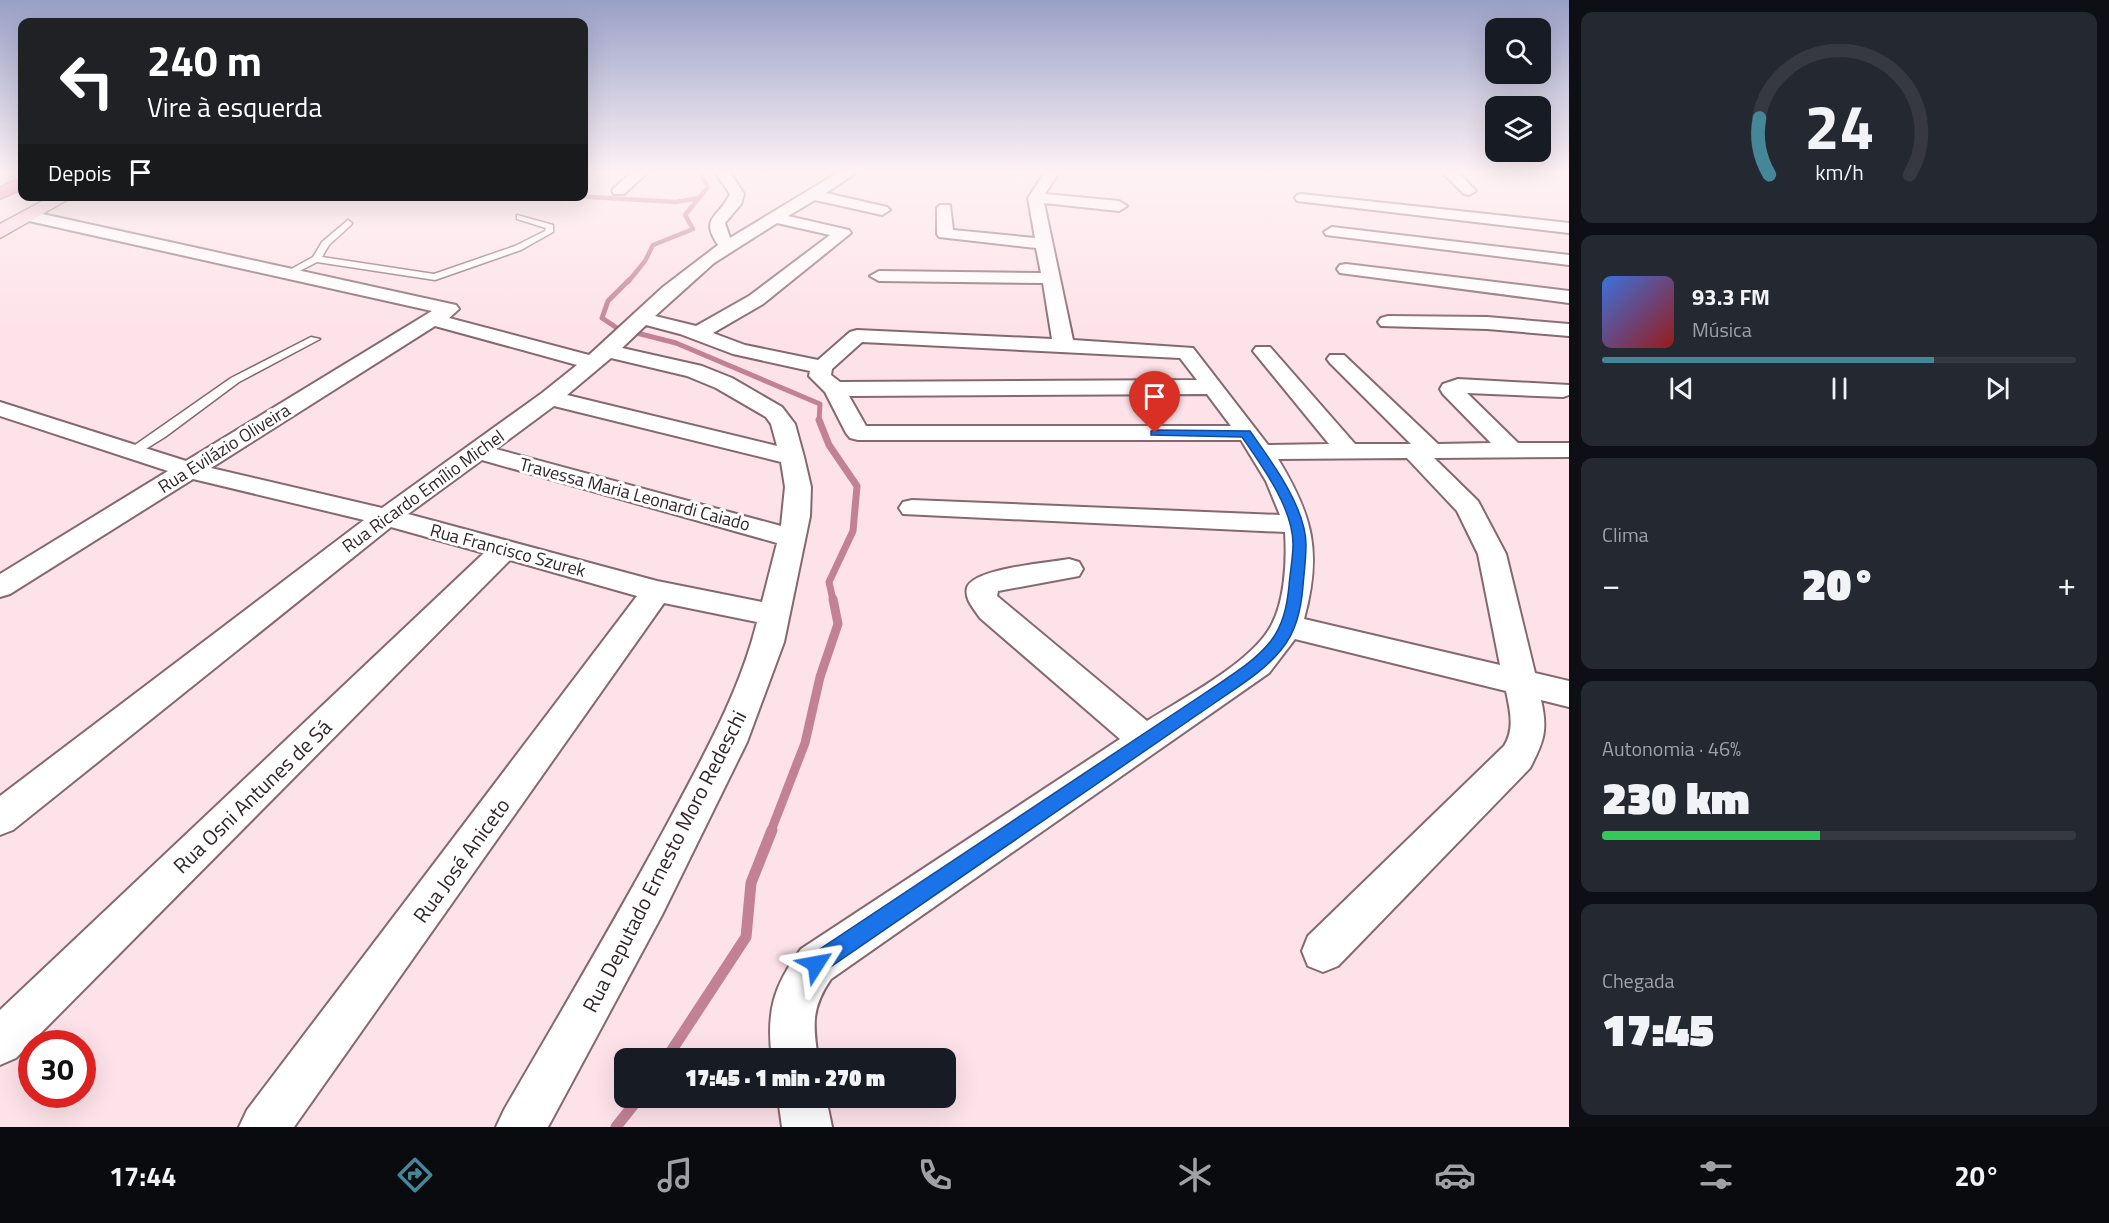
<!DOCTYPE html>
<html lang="pt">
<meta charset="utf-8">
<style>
body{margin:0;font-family:"Titillium Web",sans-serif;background:#242831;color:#f1f3f6;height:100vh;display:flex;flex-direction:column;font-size:22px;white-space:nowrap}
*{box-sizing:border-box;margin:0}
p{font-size:20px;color:#9ea1a6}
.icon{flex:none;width:33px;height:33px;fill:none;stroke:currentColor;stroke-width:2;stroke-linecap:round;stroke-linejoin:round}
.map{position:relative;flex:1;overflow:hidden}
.panel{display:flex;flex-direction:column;gap:12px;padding:12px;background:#0d0f14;width:540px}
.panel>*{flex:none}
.top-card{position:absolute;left:18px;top:18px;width:570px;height:183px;border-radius:12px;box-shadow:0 6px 24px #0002;background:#202124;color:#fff;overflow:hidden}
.tools{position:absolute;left:1485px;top:18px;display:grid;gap:12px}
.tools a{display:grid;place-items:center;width:66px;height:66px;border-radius:12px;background:#171b24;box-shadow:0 6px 24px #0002;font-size:30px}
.speed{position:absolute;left:18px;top:1030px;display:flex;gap:12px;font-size:30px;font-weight:700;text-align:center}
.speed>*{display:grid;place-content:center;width:78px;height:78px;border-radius:50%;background:#171b24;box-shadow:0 6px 24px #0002;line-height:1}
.speed .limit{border:9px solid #d22;background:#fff;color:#111}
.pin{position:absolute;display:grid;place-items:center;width:51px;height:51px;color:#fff;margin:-62px -26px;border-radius:50% 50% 50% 0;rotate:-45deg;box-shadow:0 0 6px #0007}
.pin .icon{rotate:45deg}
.me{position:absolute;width:66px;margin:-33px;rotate:56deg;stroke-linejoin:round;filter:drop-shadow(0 0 4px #0008)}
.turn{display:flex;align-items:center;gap:21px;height:126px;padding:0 30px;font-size:27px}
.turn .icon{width:78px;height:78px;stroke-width:2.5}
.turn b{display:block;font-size:42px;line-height:51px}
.then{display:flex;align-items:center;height:57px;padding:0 30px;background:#0003;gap:12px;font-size:22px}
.big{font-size:45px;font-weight:800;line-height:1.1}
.panel .tile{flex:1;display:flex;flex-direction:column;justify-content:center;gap:9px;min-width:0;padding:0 21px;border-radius:12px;background:#242831}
.panel .dial{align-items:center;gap:0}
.dial svg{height:156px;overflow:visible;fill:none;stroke:#363941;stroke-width:7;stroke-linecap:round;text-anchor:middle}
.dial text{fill:#f1f3f6;stroke:none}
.song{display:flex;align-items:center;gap:18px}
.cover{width:72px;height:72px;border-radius:9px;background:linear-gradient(135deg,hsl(220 70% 55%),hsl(0 70% 35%))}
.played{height:6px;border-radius:3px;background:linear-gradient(90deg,#458799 70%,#363941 70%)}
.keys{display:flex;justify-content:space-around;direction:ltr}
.heat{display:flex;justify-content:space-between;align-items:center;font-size:33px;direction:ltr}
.charge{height:9px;border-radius:4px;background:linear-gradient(90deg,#34c759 46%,#363941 0)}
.trip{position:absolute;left:614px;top:1048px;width:342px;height:60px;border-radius:12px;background:#171b24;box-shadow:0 6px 24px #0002;font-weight:800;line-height:60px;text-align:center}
.tabs{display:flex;height:96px;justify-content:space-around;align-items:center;background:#090b0e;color:#9ea1a6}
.tabs .icon{width:42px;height:42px}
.tabs .on{color:#458799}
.tabs b{font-size:27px;color:#f1f3f6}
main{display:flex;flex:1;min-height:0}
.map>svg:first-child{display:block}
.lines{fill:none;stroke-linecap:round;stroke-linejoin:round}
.stream-far4{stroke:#c28195;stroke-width:4.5}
.stream-far3{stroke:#c28195;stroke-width:5}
.stream-far2{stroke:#c28195;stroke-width:7}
.stream-far1{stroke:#c28195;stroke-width:9}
.stream{stroke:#c28195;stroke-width:11}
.lane-casing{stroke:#856870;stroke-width:3}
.street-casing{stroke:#856870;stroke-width:4}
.secondary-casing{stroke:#856870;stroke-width:3}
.highway-casing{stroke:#b6597a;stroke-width:3}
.lane{fill:#fff;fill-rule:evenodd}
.street{fill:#fff;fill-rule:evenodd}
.secondary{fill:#fed6e4;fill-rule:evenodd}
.highway{fill:#fd75a6;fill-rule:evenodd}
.route{fill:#1a73e8;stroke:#114b97;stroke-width:1.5}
.labels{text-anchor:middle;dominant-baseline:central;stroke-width:6;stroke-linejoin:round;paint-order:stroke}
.street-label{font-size:18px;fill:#322529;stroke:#fff}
.near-street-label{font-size:21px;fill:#322529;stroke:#fff}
</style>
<main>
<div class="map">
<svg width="1569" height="1127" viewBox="0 0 1569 1127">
<rect width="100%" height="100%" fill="#fde2e9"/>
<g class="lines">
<g class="stream-far4">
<path d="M573 196 676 202 699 198"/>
<path d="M628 282 645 261 653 245 693 229 685 215 708 187 700 172"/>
</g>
<path class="stream-far3" d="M629 280 608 301 602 318 617 328 676 343 820 404 819 421"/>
<path class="stream-far2" d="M819 420 829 445 857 486 853 531 829 582 833 600"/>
<path class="stream-far1" d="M771 831 805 743 820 677 838 624 833 599"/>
<g class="stream">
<path d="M666 1059 746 937 751 883 772 830"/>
<path d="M616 1127 639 1098"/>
</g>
<defs>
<g id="lane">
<path d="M517 215 553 225V232L521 250 435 280 317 262 292 275 284 273 313 257 322 242 348 220 352 223 351 225 329 245 322 257 434 274 515 246 545 231 546 228 517 219Z"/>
<path d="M311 337 320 339 239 382 165 437 136 455 131 456 125 452 231 378Z"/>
</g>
<g id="street">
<path d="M632 172H648L624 194H614L612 191 614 188Z"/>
<path d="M715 172H730L744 194 741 204 725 223 730 238 839 172H857L826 193 887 207 890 210 882 215 815 200 788 216 849 230 851 233 763 304 713 333 745 345 818 360 850 332 857 330 1052 339 1043 283 879 281 870 276 879 271 1041 273 1036 248 939 237 937 234V208L940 205H950L953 230 1035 238 1028 198 1045 172H1059L1045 194 1119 201 1127 206 1119 211 1044 203 1073 340 1193 348 1268 445 1329 444 1253 351 1256 347H1270L1355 444H1411L1330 363 1327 359 1330 355H1344L1438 444 1491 443 1443 394 1440 389 1443 384 1458 379 1569 385V395L1563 397 1467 393 1518 443H1569V457L1434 458 1478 501 1506 554 1535 673 1569 681V707L1541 700C1548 730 1544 741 1530 768L1338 966 1323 972 1308 966 1302 951 1308 936 1504 746C1515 729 1510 710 1506 691L1295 639 1269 673 831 979C811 1008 813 1025 818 1059H772C766 1013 773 986 801 949L1120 739 980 618C975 610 964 599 967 588 973 568 1049 563 1069 559L1079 562 1083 569 1079 576 998 591 997 596 1147 721C1183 698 1245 666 1268 631 1285 606 1287 561 1285 532L903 514 899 508 903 502 912 500 1280 515 1266 481 1241 440H858L850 438 846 433 825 392 809 376 810 371 733 354 680 334 646 325 622 348 702 366 732 378 782 407 795 424 804 457 811 487 810 516 784 642 747 742 662 915 548 1127H496L504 1110C560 1013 618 916 671 817 704 755 740 691 757 622L664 603 294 1127H239L247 1110 637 596 510 560 16 1058 0 1065V1010L484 553 391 527 13 830 0 835V796L364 520 193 479 10 594 0 597V574L168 471 0 416V402L186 461 432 311 29 221 23 219 21 216 23 213 29 211 456 305 459 309 449 318 589 355 663 287 718 245C699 217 719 218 730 194ZM777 223 830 235 749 296 696 326 655 316 714 263ZM435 326 577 365 542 393 382 508 211 468ZM862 342 1180 358 1197 380 840 382 831 375 832 369ZM611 358 687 376 716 388 766 417 771 424 777 446 567 395ZM1207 394 1231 426H866L849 396ZM554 406 781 462 785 487 781 526 496 449ZM1407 458 1457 511 1478 554 1500 665 1304 619C1322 553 1313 516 1278 459ZM482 460 777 543 762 602 657 581 408 514Z"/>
<path d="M1442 172H1458L1476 191 1469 195 1464 194Z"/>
<path d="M1302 194 1569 223V233L1297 201 1295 198 1297 195Z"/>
<path d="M1332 227 1569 255V265L1326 235 1324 232Z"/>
<path d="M1346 264 1569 291V303L1340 273 1337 269 1340 265Z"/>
<path d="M1388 316 1487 317 1569 324V336L1487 329 1381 326 1378 322 1381 318Z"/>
<path d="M778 1098H826L832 1127H782Z"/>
</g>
<path id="secondary" d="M52 196H74L0 238V224Z"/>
<path id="highway" d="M22 178V189L0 199V187Z"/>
</defs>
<use href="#lane" class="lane-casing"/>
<use href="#street" class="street-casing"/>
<use href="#secondary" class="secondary-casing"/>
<use href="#highway" class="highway-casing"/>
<use href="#lane" class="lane"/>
<use href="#street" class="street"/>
<use href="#secondary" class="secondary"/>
<use href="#highway" class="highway"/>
</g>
<linearGradient id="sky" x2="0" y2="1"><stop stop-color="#99a0c7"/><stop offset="0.52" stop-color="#fef2f5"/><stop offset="1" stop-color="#fef2f5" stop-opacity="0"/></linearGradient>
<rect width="1569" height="330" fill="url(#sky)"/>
<path class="route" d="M1155 430 1250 431C1271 461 1306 507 1306 545 1306 559 1304 573 1303 586 1301 610 1296 632 1281 650 1263 672 1239 686 1216 702L823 972 816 975 808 972 805 964 808 957 1205 693C1227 678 1253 663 1270 642 1283 626 1287 606 1289 586 1290 572 1293 558 1293 544 1293 508 1262 466 1242 437L1151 435V431Z"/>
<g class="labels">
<g class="street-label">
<text transform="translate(224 448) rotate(-32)">Rua Evilázio Oliveira</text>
<text transform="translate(423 491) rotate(-36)">Rua Ricardo Emílio Michel</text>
<text transform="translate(635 494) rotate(15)">Travessa Maria Leonardi Caiado</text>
<text transform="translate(508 550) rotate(15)">Rua Francisco Szurek</text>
</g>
<g class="near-street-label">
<text transform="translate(252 796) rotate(-44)">Rua Osni Antunes de Sá</text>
<text transform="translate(461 860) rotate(-54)">Rua José Aniceto</text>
<text transform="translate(664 861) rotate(-63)">Rua Deputado Ernesto Moro Redeschi</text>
</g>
</g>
</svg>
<div class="tools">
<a><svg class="icon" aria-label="search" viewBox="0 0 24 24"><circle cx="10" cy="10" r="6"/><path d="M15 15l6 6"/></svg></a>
<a><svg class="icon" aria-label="layers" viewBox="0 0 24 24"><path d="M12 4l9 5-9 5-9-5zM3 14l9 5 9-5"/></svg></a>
</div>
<div class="speed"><div class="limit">30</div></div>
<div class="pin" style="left:1155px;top:433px;background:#d93025"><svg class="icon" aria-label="arrive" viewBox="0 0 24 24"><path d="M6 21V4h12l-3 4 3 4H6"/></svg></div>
<svg class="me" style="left:816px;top:964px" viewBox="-20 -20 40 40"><path d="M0-17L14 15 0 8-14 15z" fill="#1a73e8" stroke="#fff" stroke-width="4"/></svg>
<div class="trip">17:45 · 1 min · 270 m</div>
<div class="top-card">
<div class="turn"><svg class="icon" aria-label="left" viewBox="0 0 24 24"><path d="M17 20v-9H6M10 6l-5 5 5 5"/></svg><div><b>240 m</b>Vire à esquerda</div></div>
<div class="then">Depois<svg class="icon" aria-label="arrive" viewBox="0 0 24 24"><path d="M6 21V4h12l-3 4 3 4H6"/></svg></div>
</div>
</div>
<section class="panel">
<div class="tile dial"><svg viewBox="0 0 100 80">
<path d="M14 69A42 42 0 1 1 86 69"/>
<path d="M14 69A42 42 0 0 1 9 40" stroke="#458799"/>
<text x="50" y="56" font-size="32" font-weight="700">24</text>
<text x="50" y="72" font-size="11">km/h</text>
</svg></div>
<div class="tile">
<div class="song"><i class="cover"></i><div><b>93.3 FM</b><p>Música</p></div></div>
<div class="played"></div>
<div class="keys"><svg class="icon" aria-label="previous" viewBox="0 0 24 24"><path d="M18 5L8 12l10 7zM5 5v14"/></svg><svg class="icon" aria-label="pause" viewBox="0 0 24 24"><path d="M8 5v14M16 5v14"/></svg><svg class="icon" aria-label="next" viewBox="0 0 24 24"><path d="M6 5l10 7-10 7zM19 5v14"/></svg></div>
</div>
<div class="tile"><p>Clima</p>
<div class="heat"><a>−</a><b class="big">20°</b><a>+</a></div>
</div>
<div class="tile"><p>Autonomia · 46%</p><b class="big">230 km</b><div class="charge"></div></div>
<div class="tile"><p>Chegada</p><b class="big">17:45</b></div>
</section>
</main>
<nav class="tabs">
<b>17:44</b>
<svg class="icon on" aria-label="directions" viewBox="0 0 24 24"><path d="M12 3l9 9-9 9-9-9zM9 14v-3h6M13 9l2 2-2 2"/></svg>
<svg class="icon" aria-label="music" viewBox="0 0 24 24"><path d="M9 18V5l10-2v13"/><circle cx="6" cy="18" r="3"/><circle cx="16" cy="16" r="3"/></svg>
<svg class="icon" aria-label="phone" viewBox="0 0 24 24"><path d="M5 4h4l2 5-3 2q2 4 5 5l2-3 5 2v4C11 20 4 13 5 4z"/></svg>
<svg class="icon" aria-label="climate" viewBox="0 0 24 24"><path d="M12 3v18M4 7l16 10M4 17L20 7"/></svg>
<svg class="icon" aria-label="car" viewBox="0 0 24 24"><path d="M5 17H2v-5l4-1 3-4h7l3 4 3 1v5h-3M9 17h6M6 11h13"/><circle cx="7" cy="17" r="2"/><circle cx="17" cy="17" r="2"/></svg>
<svg class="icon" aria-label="filters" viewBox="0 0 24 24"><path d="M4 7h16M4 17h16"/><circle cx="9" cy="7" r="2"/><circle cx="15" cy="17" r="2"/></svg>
<b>20°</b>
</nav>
